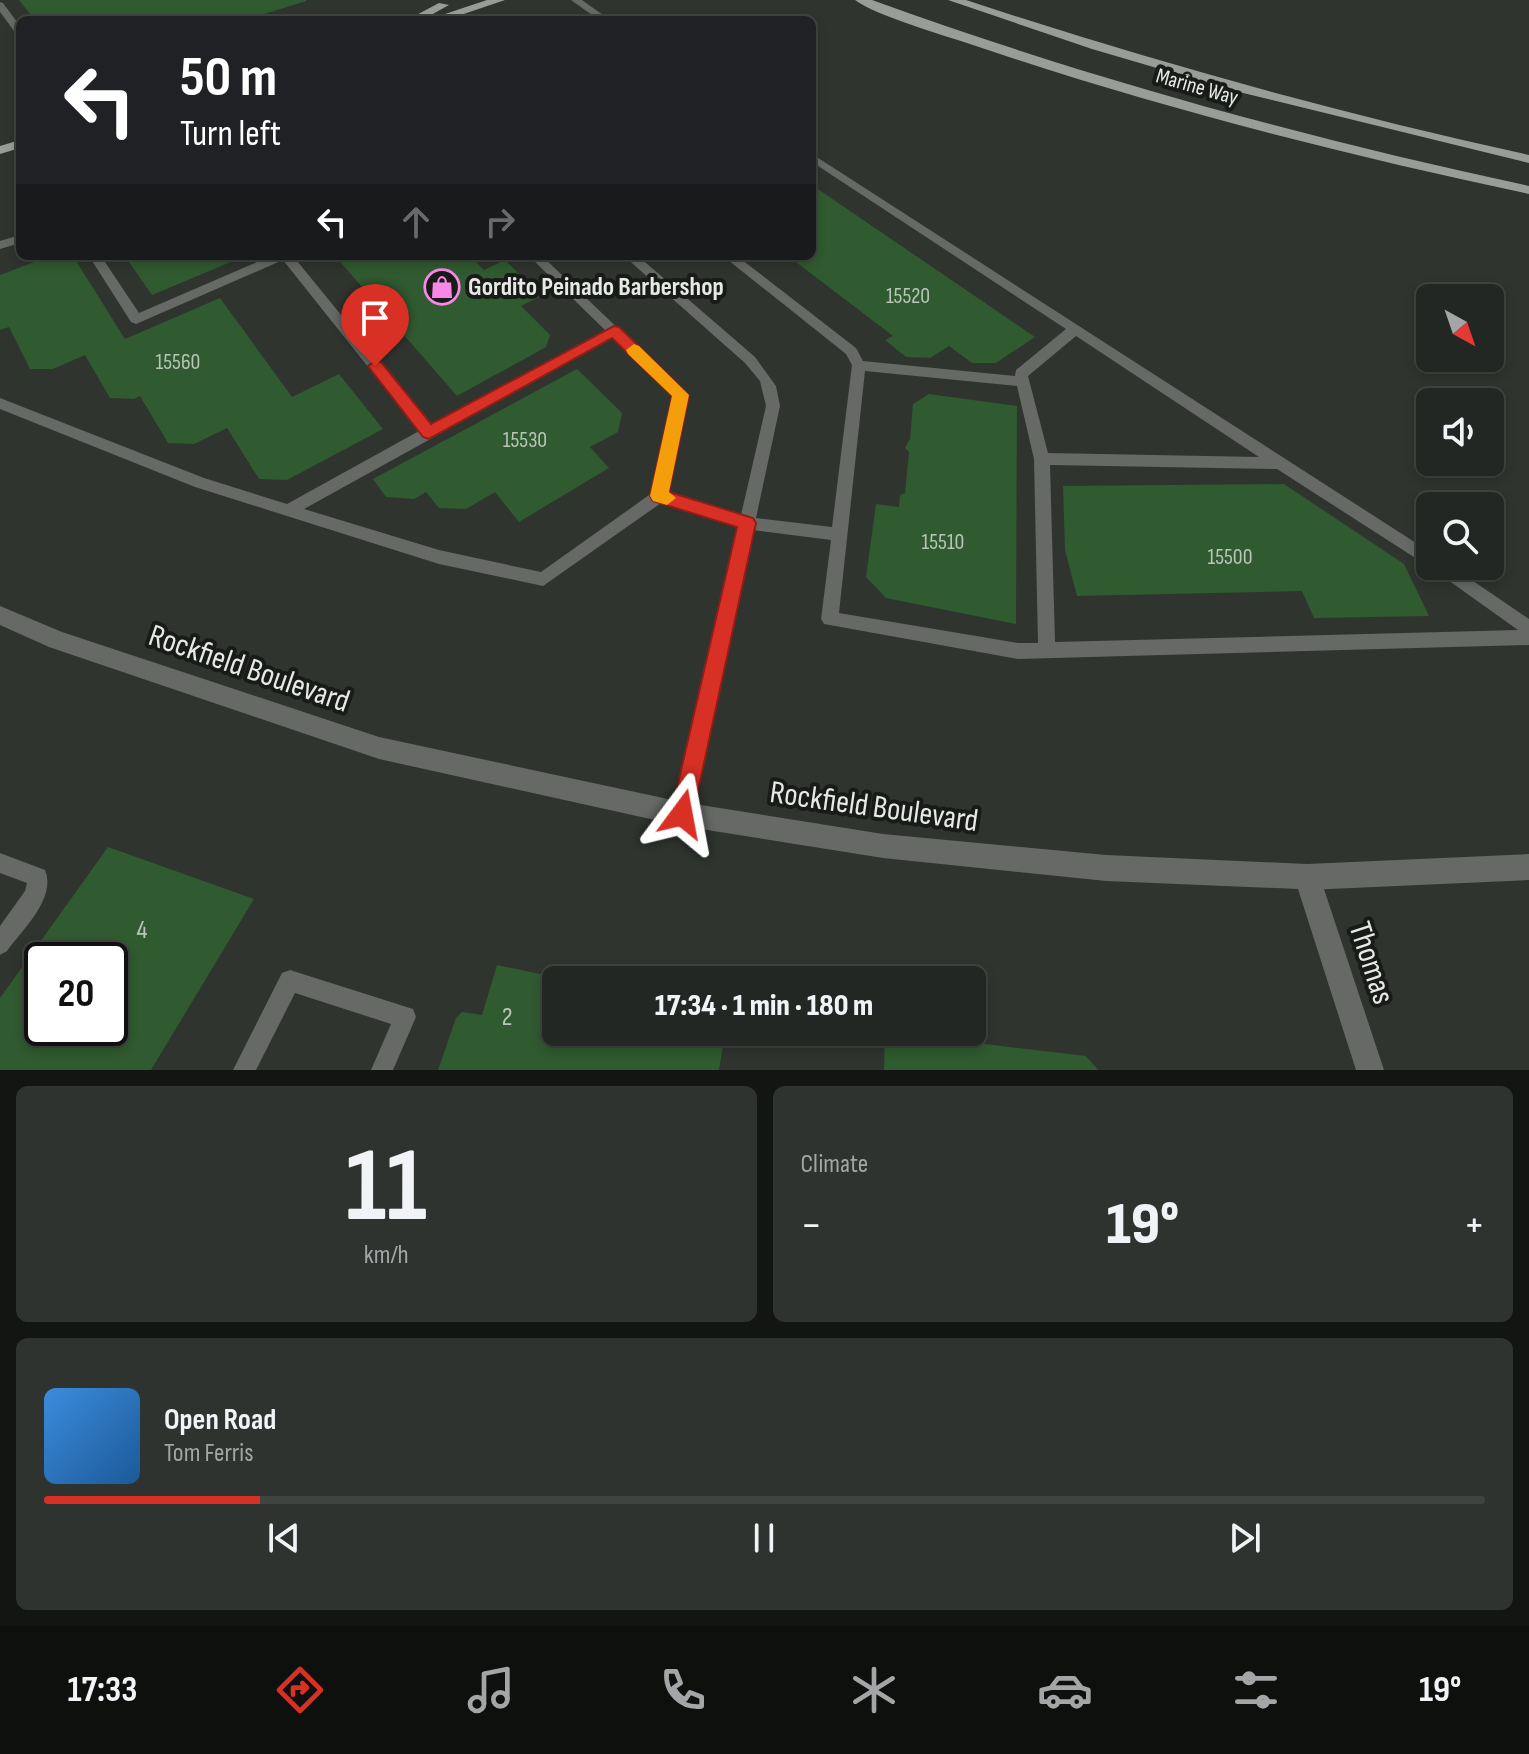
<!DOCTYPE html>
<meta charset="utf-8">
<style>
body{margin:0;font-family:"Sofia Sans Condensed",sans-serif;background:#2f3330;color:#f1f3f6;height:100vh;display:flex;flex-direction:column;font-size:30px;white-space:nowrap}
*{box-sizing:border-box;margin:0}
p{font-size:26px;color:#a3a5a6}
.icon{flex:none;width:44px;height:44px;fill:none;stroke:currentColor;stroke-width:2;stroke-linecap:round;stroke-linejoin:round}
.map{position:relative;height:1070px;overflow:hidden}
.sheet{display:flex;flex-direction:column;gap:16px;padding:16px;background:#131513;flex:1}
.sheet>*{flex:none}
.banner{position:absolute;left:16px;top:16px;width:800px;height:244px;border-radius:12px;box-shadow:0 4px 12px #0003,0 0 0 2px #404441;background:#202124;color:#fff;overflow:hidden}
.needle{width:52px;rotate:140deg}
.controls{position:absolute;left:1416px;top:284px;display:grid;gap:16px}
.controls a{display:grid;place-items:center;width:88px;height:88px;border-radius:12px;background:#232723;box-shadow:0 4px 12px #0003,0 0 0 2px #404441;font-size:40px}
.speed{position:absolute;left:24px;top:942px;display:flex;gap:16px;font-size:40px;font-weight:700;text-align:center}
.speed>*{display:grid;place-content:center;width:104px;height:104px;border-radius:50%;background:#232723;box-shadow:0 4px 12px #0003,0 0 0 2px #404441;line-height:1}
.speed .limit{border:4px solid #111;border-radius:12px;background:#fff;color:#111}
.pin{position:absolute;display:grid;place-items:center;width:68px;height:68px;color:#fff;margin:-82px -34px;border-radius:50% 50% 50% 0;rotate:-45deg;box-shadow:0 0 8px #0007}
.pin .icon{rotate:45deg}
.me{position:absolute;width:88px;margin:-44px;rotate:13deg;stroke-linejoin:round;filter:drop-shadow(0 0 6px #0008)}
.turn{display:flex;align-items:center;gap:28px;height:168px;padding:0 32px;font-size:36px}
.turn .icon{width:104px;height:104px;stroke-width:2.5}
.turn b{display:block;font-size:56px;line-height:68px}
.lanes{display:flex;align-items:center;height:76px;padding:0 32px;background:#0003;justify-content:center;gap:40px;direction:ltr}
.lanes .off{opacity:.35}
.big{font-size:60px;font-weight:800;line-height:1.1}
.sheet .card{flex:1;display:flex;flex-direction:column;justify-content:center;gap:12px;min-width:0;padding:0 28px;border-radius:12px;background:#2f3330}
.sheet .dial{align-items:center;gap:0}
.dial b{font-size:104px;line-height:1}
.song{display:flex;align-items:center;gap:24px}
.cover{width:96px;height:96px;border-radius:12px;background:linear-gradient(135deg,hsl(210 70% 55%),hsl(210 70% 35%))}
.played{height:8px;border-radius:4px;background:linear-gradient(90deg,#d93025 15%,#404441 15%)}
.keys{display:flex;justify-content:space-around;direction:ltr}
.heat{display:flex;justify-content:space-between;align-items:center;font-size:44px;direction:ltr}
.sheet .tiles{flex:1;display:grid;gap:16px;grid-template-columns:1fr 1fr}
.card:last-child{grid-column:span 2}
.trip{position:absolute;left:542px;top:966px;width:444px;height:80px;border-radius:12px;background:#232723;box-shadow:0 4px 12px #0003,0 0 0 2px #404441;font-weight:800;line-height:80px;text-align:center}
.tab-bar{display:flex;height:128px;justify-content:space-around;align-items:center;background:#0e100e;color:#a3a5a6}
.tab-bar .icon{width:56px;height:56px}
.tab-bar .selected{color:#d93025}
.tab-bar b{font-size:36px;color:#f1f3f6}
.map>svg:first-child{display:block}
.building{fill:#305a30;fill-rule:evenodd}
.lines{fill:none;stroke-linecap:round;stroke-linejoin:round}
.service{fill:#666966;fill-rule:evenodd}
.minor{fill:#666966;fill-rule:evenodd}
.tertiary{fill:#666966;fill-rule:evenodd}
.primary{fill:#989d97;fill-rule:evenodd}
.route{fill:#d93025;stroke:#8d1f18;stroke-width:2}
.slow{fill:#f59e0b}
.labels{text-anchor:middle;dominant-baseline:central;stroke-width:8;stroke-linejoin:round;paint-order:stroke}
.far-street-label{font-size:22px;fill:#e6e9e5;stroke:#191b19}
.number-label{font-size:22px;fill:#b8c5b8}
.poi-label{font-size:26px;font-weight:bold;fill:#e6e9e5;stroke:#191b19;text-anchor:start}
.near-number-label{font-size:26px;fill:#b8c5b8}
.near-street-label{font-size:32px;fill:#e6e9e5;stroke:#191b19}
</style>
<div class="map">
<svg width="1529" height="1070" viewBox="0 0 1529 1070">
<rect width="100%" height="100%" fill="#2f342f"/>
<g class="building">
<path d="M19 0H306V1L245 20H35Z"/>
<path d="M812 185 1035 337 996 363H972L949 346 930 358 906 357 885 340 893 336 788 256H812Z"/>
<path d="M50 256H73L125 339 220 298 292 397 339 374 383 429 287 480 259 479 227 428 194 444 168 443 140 396 134 399 110 398 85 355 53 369H30L9 327 0 330V275Z"/>
<path d="M125 256H245L152 295Z"/>
<path d="M335 256H470L484 270 505 260 541 296 521 306 550 335 546 347 457 396Z"/>
<path d="M577 369 622 413 618 432 590 447 609 468 519 522 495 492 466 509 439 508 426 492 414 499 386 497 373 479Z"/>
<path d="M929 394 1017 406 1016 624 886 598 866 577 876 504 899 507 900 495 905 493 909 452 905 448 910 439 913 404Z"/>
<path d="M1284 484 1404 564 1429 616 1314 618 1302 591 1077 596 1065 550 1063 486Z"/>
<path d="M108 847 254 899 151 1070H0V998ZM42 960H110V1028H42Z"/>
<path d="M497 965 564 979 556 980V1032H725L719 1070H438L456 1018 462 1012 482 1015Z"/>
<path d="M885 1032 1086 1056 1098 1070H884Z"/>
</g>
<g class="lines">
<g class="service">
<path d="M571 0H582L610 20H599Z"/>
<path d="M0 2 3 3 20 26V36L17 35 0 12Z"/>
<path d="M812 154 1430 552V566H1451L1529 619V645L1018 659 824 624 821 619 831 540 753 530 692 814 689 821 682 824 675 821 672 814 738 527 661 503 543 586 439 564 195 487 0 409V398L204 478 287 504 419 431 283 260 136 324 131 322 89 256H101L139 313 271 256H293L431 425 605 330 529 256H542L688 395 668 492 741 515 766 406 760 381 745 363 624 256H638L755 357 776 386 780 406 756 518 832 527 852 365 846 354 723 256H737L856 348 863 361 1015 376 1016 370 1066 329 812 162ZM1076 336 1259 457 1048 453 1028 376ZM613 338 674 396 652 493 541 572 439 550 304 509ZM865 371 1017 386 1034 459 1038 643H1018L839 613ZM1050 465 1277 469 1431 568 1518 630 1055 642Z"/>
<path d="M20 235V243L0 249V241Z"/>
<path d="M0 853 45 870C57 898 22 930 7 951L0 955V926L25 891 27 883 0 873Z"/>
<path d="M290 970 413 1009 416 1017 393 1070H371L391 1024 295 993 256 1070H233L282 973Z"/>
</g>
<path class="minor" d="M1529 854V880L1307 890 1298 886 1294 877 1298 868 1307 864Z"/>
<path class="tertiary" d="M0 606 62 632 379 737 682 802 883 834 1106 855 1307 864 1316 868 1320 877 1384 1070H1356L1298 889 1106 881 883 858 682 826 379 759 49 647 0 625Z"/>
<g class="primary">
<path d="M487 0H505L446 20H427Z"/>
<path d="M855 0H872C1087 78 1306 138 1529 186V194C1343 154 1159 108 979 47 950 37 876 16 855 0Z"/>
<path d="M948 0H966C1151 61 1338 113 1529 155V163L1235 91 1092 49Z"/>
<path d="M439 3 449 5 422 20H407Z"/>
<path d="M20 140V148L0 154V146Z"/>
</g>
</g>
<path class="route" d="M614 326 619 327 689 395 669 492 753 518 756 523 693 814 689 821 682 825 674 821 671 814 737 527 653 501 650 496 672 396 612 338 429 439 423 437 368 366 375 361 381 362 431 424Z"/>
<path class="slow" d="M634 344 639 346 689 395 669 492 676 498 667 505 653 501 650 496 672 396 628 354 626 350Z"/>
<defs>
<symbol id="shop-ring" viewBox="-11 -11 22 22"><circle r="9.5" fill="#191b19" stroke="#f987e8" stroke-width="1.5"/><path d="M-5-2.5h2.3a2.7 3.5 0 0 1 5.4 0H5L5.5 6h-11ZM-1.5-2.5h3a1.5 2.3 0 0 0-3 0Z" fill="#f987e8"/></symbol>
</defs>
<g fill-rule="evenodd">
<use href="#shop-ring" x="422" y="267" width="40" height="40"/>
</g>
<g class="labels">
<g class="far-street-label">
<text transform="translate(1197 87) rotate(16)">Marine Way</text>
</g>
<g class="number-label">
<text x="908" y="296">15520</text>
<text x="178" y="362">15560</text>
<text x="525" y="440">15530</text>
<text x="943" y="542">15510</text>
<text x="1230" y="557">15500</text>
</g>
<g class="poi-label">
<text x="468" y="287">Gordito Peinado Barbershop</text>
</g>
<g class="near-number-label">
<text x="142" y="930">4</text>
<text x="507" y="1017">2</text>
</g>
<g class="near-street-label">
<text transform="translate(249 669) rotate(19)">Rockfield Boulevard</text>
<text transform="translate(874 807) rotate(8)">Rockfield Boulevard</text>
<text transform="translate(1371 963) rotate(72)">Thomas</text>
</g>
</g>
</svg>
<div class="controls">
<a><svg class="needle" viewBox="-14 -14 28 28"><path d="M0-13l5 13h-10z" fill="#e53935"/><path d="M0 13l5-13h-10z" fill="#a3a5a6"/></svg></a>
<a><svg class="icon" aria-label="sound" viewBox="0 0 24 24"><path d="M4 9h4l5-4v14l-5-4H4zM17 9q2 3 0 6"/></svg></a>
<a><svg class="icon" aria-label="search" viewBox="0 0 24 24"><circle cx="10" cy="10" r="6"/><path d="M15 15l6 6"/></svg></a>
</div>
<div class="speed"><div class="limit">20</div></div>
<div class="pin" style="left:375px;top:366px;background:#d93025"><svg class="icon" aria-label="arrive" viewBox="0 0 24 24"><path d="M6 21V4h12l-3 4 3 4H6"/></svg></div>
<svg class="me" style="left:682px;top:814px" viewBox="-20 -20 40 40"><path d="M0-17L14 15 0 8-14 15z" fill="#d93025" stroke="#fff" stroke-width="4"/></svg>
<div class="trip">17:34 · 1 min · 180 m</div>
<div class="banner">
<div class="turn"><svg class="icon" aria-label="left" viewBox="0 0 24 24"><path d="M17 20v-9H6M10 6l-5 5 5 5"/></svg><div><b>50 m</b>Turn left</div></div>
<div class="lanes"><svg class="icon" aria-label="left" viewBox="0 0 24 24"><path d="M17 20v-9H6M10 6l-5 5 5 5"/></svg><svg class="icon off" aria-label="ahead" viewBox="0 0 24 24"><path d="M12 20V5M6 11l6-6 6 6"/></svg><svg class="icon off" aria-label="right" viewBox="0 0 24 24"><path d="M7 20v-9h11M14 6l5 5-5 5"/></svg></div>
</div>
</div>
<section class="sheet">
<div class="tiles">
<div class="card dial"><b>11</b><p>km/h</p></div>
<div class="card"><p>Climate</p>
<div class="heat"><a>−</a><b class="big">19°</b><a>+</a></div>
</div>
<div class="card">
<div class="song"><i class="cover"></i><div><b>Open Road</b><p>Tom Ferris</p></div></div>
<div class="played"></div>
<div class="keys"><svg class="icon" aria-label="previous" viewBox="0 0 24 24"><path d="M18 5L8 12l10 7zM5 5v14"/></svg><svg class="icon" aria-label="pause" viewBox="0 0 24 24"><path d="M8 5v14M16 5v14"/></svg><svg class="icon" aria-label="next" viewBox="0 0 24 24"><path d="M6 5l10 7-10 7zM19 5v14"/></svg></div>
</div>
</div>
</section>
<nav class="tab-bar">
<b>17:33</b>
<svg class="icon selected" aria-label="directions" viewBox="0 0 24 24"><path d="M12 3l9 9-9 9-9-9zM9 14v-3h6M13 9l2 2-2 2"/></svg>
<svg class="icon" aria-label="music" viewBox="0 0 24 24"><path d="M9 18V5l10-2v13"/><circle cx="6" cy="18" r="3"/><circle cx="16" cy="16" r="3"/></svg>
<svg class="icon" aria-label="phone" viewBox="0 0 24 24"><path d="M5 4h4l2 5-3 2q2 4 5 5l2-3 5 2v4C11 20 4 13 5 4z"/></svg>
<svg class="icon" aria-label="climate" viewBox="0 0 24 24"><path d="M12 3v18M4 7l16 10M4 17L20 7"/></svg>
<svg class="icon" aria-label="car" viewBox="0 0 24 24"><path d="M5 17H2v-5l4-1 3-4h7l3 4 3 1v5h-3M9 17h6M6 11h13"/><circle cx="7" cy="17" r="2"/><circle cx="17" cy="17" r="2"/></svg>
<svg class="icon" aria-label="filters" viewBox="0 0 24 24"><path d="M4 7h16M4 17h16"/><circle cx="9" cy="7" r="2"/><circle cx="15" cy="17" r="2"/></svg>
<b>19°</b>
</nav>
